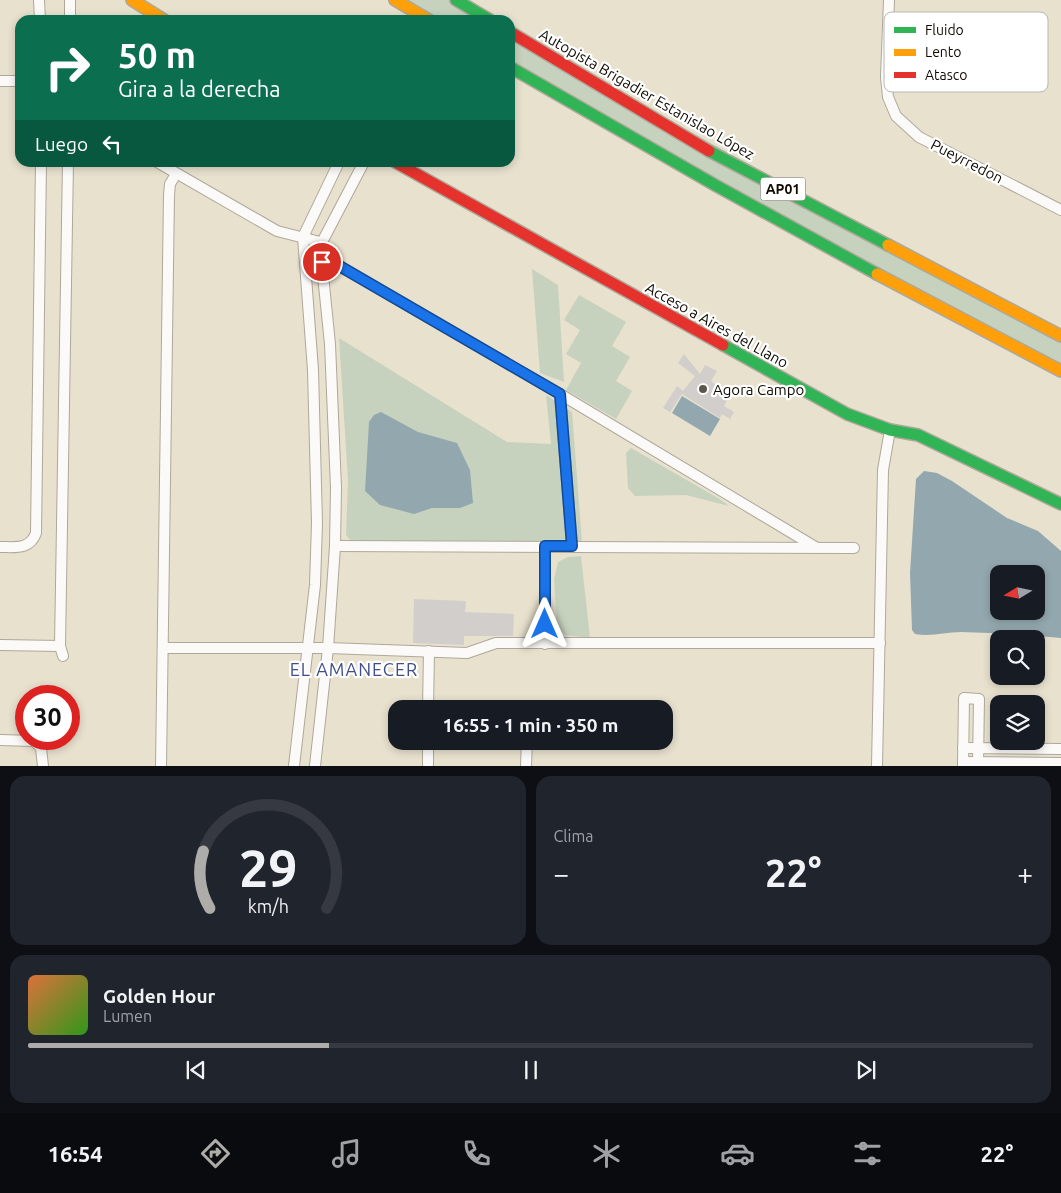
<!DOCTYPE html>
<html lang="es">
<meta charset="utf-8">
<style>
body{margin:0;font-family:Ubuntu,sans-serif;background:#20242c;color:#f1f3f6;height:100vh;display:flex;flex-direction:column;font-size:19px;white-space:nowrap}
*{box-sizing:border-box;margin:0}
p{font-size:16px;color:#9ea1a6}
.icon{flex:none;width:28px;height:28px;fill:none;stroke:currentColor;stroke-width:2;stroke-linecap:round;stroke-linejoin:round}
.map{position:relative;height:766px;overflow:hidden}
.side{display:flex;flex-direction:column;gap:10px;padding:10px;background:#0d0f14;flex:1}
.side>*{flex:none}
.top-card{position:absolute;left:15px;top:15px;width:500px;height:152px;border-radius:15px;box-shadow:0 2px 8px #0003;background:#0b6e4f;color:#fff;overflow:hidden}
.needle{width:32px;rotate:260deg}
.controls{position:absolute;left:990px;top:565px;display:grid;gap:10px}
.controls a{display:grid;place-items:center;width:55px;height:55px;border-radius:10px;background:#171b24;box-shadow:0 2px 8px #0003;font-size:25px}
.speed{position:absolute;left:15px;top:685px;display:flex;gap:10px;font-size:25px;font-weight:700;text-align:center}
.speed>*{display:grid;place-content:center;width:65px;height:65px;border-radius:50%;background:#171b24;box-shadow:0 2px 8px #0003;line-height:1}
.speed .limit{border:8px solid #d22;background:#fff;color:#111}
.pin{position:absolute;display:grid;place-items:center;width:42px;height:42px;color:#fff;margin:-21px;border:2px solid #fff;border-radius:50%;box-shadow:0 1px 5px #0007}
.me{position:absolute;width:55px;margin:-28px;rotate:0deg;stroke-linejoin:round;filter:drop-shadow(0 0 4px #0008)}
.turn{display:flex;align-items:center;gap:18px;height:105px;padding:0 20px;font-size:22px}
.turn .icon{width:65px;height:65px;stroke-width:2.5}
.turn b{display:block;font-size:35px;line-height:42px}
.then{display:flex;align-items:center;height:48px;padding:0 20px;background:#0003;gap:10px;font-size:19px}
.big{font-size:38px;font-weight:700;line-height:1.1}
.side .widget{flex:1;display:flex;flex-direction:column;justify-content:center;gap:8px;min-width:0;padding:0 18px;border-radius:15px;background:#20242c}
.side .dial{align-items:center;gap:0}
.dial svg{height:130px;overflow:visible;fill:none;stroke:#363941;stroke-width:7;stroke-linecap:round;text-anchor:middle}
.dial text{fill:#f1f3f6;stroke:none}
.song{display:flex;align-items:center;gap:15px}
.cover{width:60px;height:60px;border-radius:8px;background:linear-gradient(135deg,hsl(20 70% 55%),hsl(110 70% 35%))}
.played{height:5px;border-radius:2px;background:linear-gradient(90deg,#aeaca8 30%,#363941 30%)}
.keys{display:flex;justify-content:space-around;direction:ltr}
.heat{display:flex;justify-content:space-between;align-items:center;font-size:28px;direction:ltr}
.side .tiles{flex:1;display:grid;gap:10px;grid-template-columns:1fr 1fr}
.widget:last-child{grid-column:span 2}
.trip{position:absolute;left:388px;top:700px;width:285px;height:50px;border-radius:15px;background:#171b24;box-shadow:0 2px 8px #0003;font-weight:700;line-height:50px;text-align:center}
.tab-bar{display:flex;height:80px;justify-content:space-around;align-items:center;background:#090b0e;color:#9ea1a6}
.tab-bar .icon{width:35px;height:35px}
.tab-bar .selected{color:#aeaca8}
.tab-bar b{font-size:22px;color:#f1f3f6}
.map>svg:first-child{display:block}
.green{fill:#c7d2be}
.water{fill:#93a8ae;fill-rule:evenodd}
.building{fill:#d1cecc}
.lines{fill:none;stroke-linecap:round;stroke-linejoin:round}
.street-casing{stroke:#aea89a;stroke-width:12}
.fast-casing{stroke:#aea89a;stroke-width:14}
.slow-casing{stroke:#aea89a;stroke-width:14}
.jam-casing{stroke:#aea89a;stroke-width:14}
.street{stroke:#fcfaf8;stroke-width:10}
.fast{stroke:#30b455;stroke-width:11}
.slow{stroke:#ff9f0a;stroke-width:11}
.jam{stroke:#e5322d;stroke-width:11}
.route-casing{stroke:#114b97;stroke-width:12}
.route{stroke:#1a73e8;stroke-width:9}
.poi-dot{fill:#5b5649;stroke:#fff;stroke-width:2}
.labels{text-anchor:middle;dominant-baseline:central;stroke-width:4.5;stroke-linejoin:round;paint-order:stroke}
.shield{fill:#fff;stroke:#57544e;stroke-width:1}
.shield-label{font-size:14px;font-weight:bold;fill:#0f0b02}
.street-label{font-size:15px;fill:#0f0b02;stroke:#fff}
.poi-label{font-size:15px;fill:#0f0b02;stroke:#fff;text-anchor:start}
.quarter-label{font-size:18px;letter-spacing:1px;fill:#404f8b;stroke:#fff}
.key{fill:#fff;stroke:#b7b6b3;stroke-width:1}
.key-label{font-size:14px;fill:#0f0b02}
</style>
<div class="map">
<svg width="1061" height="766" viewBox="0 0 1061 766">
<rect width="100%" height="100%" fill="#e8e1ce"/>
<g class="green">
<path d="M395 0H456L490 20H429Z"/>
<path d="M510 32 1061 336V371L510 67Z"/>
<path d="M532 269 558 285 564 382 540 373Z"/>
<path d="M579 295 626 322 612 346 630 357 616 381 632 391 616 419 566 390 581 363 566 354 580 330 564 320Z"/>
<path d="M339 338 507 442 551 444 546 395 572 412 582 542 351 541 346 535 348 480Z"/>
<path d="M631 448 718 498 729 506 686 495 635 496 628 488 626 453Z"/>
<path d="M581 556 590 638 565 635 557 626 554 579 558 562 568 557Z"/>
</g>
<g class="water">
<path d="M682 396 720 419 710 436 672 413Z"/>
<path d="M381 412 418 432 457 443 470 470 473 503 460 508H432L414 514 380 505 365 491 369 422 374 415Z"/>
<path d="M924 471 937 473 952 481 1007 518 1038 531 1061 551V638C1028 635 994 633 961 632 945 632 931 637 915 634L912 630 910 573 916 479ZM999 574H1036V611H999Z"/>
</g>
<g class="building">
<path d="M684 354 700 374 705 365 717 371 711 381 730 395 724 406 734 412 730 419 722 414 720 418 682 394 670 412 663 408 677 386 683 391 695 376 678 363Z"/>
<path d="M414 599 466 601 465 612 514 614 513 636H464V645L413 643Z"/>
</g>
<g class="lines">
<defs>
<g id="street">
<path d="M39 0 40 20"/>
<path d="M889 0 886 77 888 97 896 116 919 137 1061 210"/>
<path d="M70 20V0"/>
<path d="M0 81H20"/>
<path d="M157 162 277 231 320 242"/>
<path d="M322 263 336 264 560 394 817 548"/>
<path d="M560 394 572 546"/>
<path d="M335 546 854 548"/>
<path d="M545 546V644"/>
<path d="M0 547C15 547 30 550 36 533L41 162"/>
<path d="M0 645 60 646"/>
<path d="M163 648H328L467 653 496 643H880"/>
<path d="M63 656 60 646 68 162"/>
<path d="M428 709 429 651"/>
<path d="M0 740 34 741 41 748 43 766"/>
<path d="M963 748 1061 749"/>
<path d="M963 762 1061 763"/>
<path d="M161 766 169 195 170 184 176 174"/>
<path d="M294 766 315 585 317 523 313 370 303 237 339 162"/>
<path d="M315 766 328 648 335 546 336 488 330 344 320 246 364 162"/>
<path d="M428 766V741"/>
<path d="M526 766 527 741"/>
<path d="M877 766 883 470 890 430"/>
<path d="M963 766 964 698 979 699 978 766"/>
</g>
<g id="fast">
<path d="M456 0 490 20"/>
<path d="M510 67 715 185 877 274"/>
<path d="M709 151 888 245"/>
<path d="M723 345 847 414 890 430 918 435 1061 504"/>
</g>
<g id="slow">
<path d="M132 0 164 20"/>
<path d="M395 0 429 20"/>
<path d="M888 245 1061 336"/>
<path d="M877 274 1061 371"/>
</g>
<g id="jam">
<path d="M510 32 709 151"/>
<path d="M395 162 723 345"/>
</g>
</defs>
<use href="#street" class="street-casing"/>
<use href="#fast" class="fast-casing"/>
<use href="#slow" class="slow-casing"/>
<use href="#jam" class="jam-casing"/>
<use href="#street" class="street"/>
<use href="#fast" class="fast"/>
<use href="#slow" class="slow"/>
<use href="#jam" class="jam"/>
</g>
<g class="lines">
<defs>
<path id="route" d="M322 262 336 264 560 394 572 546H545V624"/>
</defs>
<use href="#route" class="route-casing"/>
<use href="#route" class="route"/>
</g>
<circle class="poi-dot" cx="703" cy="389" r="5"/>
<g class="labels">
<rect class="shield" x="760.5" y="177.5" width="45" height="23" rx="4"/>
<g class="shield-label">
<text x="783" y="189">AP01</text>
</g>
<g class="street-label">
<text transform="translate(647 94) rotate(30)">Autopista Brigadier Estanislao López</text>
<text transform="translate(967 161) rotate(27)">Pueyrredon</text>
<text transform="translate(717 325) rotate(29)">Acceso a Aires del Llano</text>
</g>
<g class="poi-label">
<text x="713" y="389">Agora Campo</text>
</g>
<g class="quarter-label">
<text x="354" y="669">EL AMANECER</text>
</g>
</g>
<rect x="884" y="12" width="164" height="80" rx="8" class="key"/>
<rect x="894" y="27" width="22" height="6" fill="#30b455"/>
<rect x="894" y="49" width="22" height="7" fill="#ff9f0a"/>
<rect x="894" y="72" width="22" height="6" fill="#e5322d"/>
<g class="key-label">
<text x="925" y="35">Fluido</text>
<text x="925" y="57">Lento</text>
<text x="925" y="80">Atasco</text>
</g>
</svg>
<div class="controls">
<a><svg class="needle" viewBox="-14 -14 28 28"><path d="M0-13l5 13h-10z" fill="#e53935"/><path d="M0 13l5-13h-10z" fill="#9ea1a6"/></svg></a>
<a><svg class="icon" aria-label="search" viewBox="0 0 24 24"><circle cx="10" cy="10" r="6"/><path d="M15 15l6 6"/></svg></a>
<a><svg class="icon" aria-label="layers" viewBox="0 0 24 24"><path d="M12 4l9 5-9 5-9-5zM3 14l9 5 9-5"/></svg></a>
</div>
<div class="speed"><div class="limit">30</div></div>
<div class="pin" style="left:322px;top:262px;background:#d93025"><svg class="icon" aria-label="arrive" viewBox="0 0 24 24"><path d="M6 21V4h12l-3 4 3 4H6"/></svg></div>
<svg class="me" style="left:545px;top:624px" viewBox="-20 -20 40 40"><path d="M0-17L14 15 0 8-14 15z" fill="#1a73e8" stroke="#fff" stroke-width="4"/></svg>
<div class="trip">16:55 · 1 min · 350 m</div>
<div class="top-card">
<div class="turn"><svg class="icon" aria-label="right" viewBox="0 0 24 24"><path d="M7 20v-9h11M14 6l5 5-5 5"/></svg><div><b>50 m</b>Gira a la derecha</div></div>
<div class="then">Luego<svg class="icon" aria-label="left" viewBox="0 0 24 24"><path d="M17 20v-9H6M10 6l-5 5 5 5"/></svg></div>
</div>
</div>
<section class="side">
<div class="tiles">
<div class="widget dial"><svg viewBox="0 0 100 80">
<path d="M14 69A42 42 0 1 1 86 69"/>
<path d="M14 69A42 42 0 0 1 10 34" stroke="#aeaca8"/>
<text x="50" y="56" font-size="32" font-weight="700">29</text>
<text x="50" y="72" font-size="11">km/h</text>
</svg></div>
<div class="widget"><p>Clima</p>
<div class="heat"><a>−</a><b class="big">22°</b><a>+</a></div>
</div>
<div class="widget">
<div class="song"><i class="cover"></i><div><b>Golden Hour</b><p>Lumen</p></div></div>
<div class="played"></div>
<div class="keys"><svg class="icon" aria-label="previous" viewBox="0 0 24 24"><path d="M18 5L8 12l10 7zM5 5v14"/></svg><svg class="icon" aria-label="pause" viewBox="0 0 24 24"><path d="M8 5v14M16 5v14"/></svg><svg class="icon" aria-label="next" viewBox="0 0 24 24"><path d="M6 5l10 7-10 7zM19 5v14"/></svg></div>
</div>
</div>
</section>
<nav class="tab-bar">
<b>16:54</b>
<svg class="icon selected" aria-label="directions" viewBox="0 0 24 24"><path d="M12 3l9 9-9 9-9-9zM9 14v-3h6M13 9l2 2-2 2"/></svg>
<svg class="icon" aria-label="music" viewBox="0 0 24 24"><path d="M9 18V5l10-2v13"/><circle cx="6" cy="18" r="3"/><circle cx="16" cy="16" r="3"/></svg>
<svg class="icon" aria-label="phone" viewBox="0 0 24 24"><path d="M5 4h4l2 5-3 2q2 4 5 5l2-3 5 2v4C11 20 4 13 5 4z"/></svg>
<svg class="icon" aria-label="climate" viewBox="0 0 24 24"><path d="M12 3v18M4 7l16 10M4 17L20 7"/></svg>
<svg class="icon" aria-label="car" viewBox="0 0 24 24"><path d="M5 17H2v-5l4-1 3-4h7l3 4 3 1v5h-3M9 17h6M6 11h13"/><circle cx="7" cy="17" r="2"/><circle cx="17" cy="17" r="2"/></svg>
<svg class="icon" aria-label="filters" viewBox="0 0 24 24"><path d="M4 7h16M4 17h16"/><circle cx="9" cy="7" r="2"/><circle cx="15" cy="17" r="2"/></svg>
<b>22°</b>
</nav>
